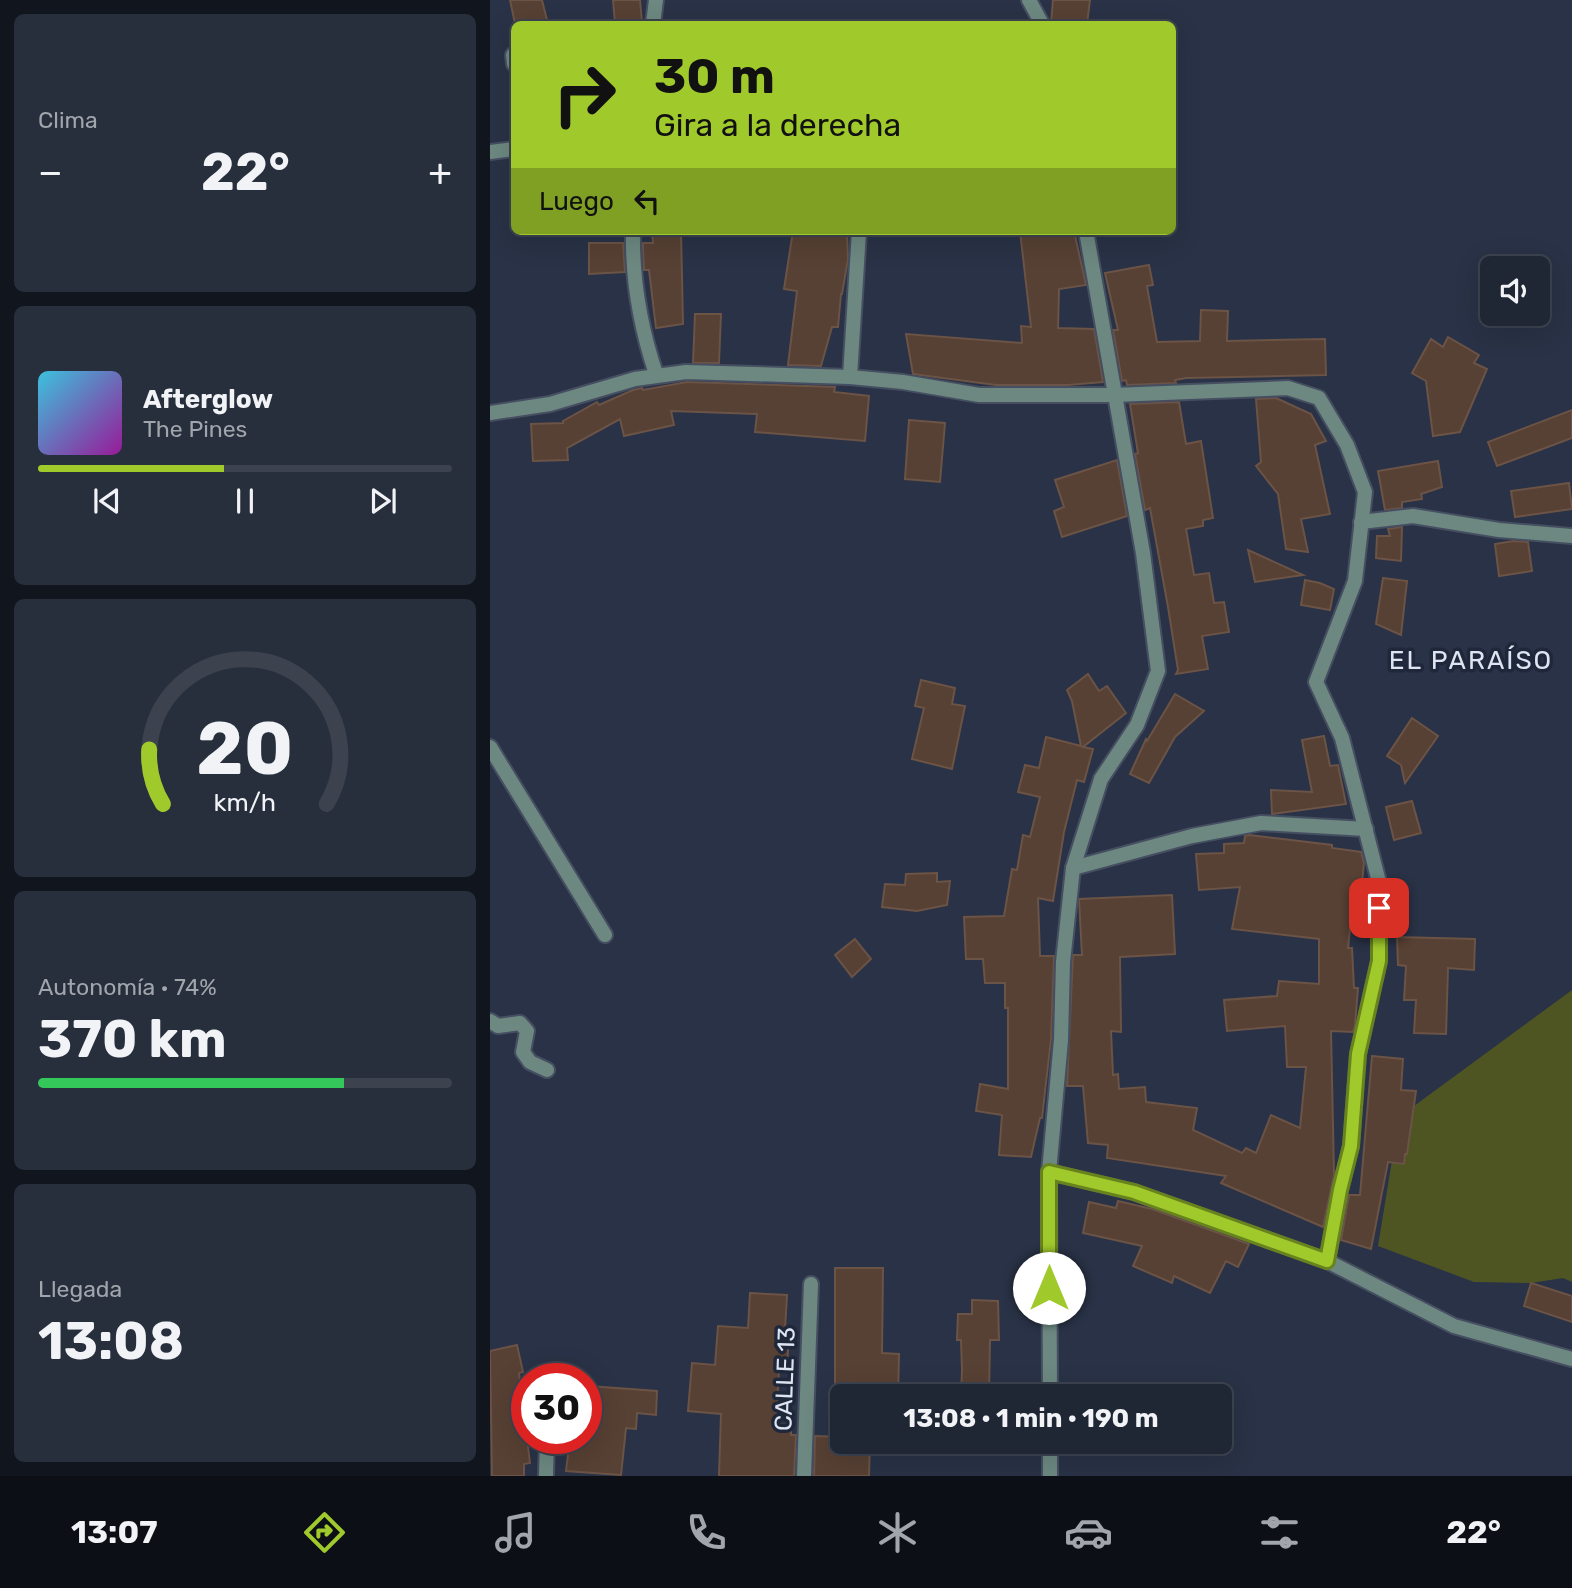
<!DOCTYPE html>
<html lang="es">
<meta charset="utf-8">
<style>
body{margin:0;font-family:Rubik,sans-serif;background:#272e3c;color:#f1f3f6;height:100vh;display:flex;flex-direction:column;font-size:26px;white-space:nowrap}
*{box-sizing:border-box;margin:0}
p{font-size:23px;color:#a1a5ac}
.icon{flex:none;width:38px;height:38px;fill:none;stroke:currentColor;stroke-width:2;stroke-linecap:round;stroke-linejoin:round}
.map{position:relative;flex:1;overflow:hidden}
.sheet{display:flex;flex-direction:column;gap:14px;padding:14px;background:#11151d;width:490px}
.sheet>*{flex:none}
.top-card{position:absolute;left:21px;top:21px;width:665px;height:214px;border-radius:10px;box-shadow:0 7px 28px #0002,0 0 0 2px #3c434f;background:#a0c92c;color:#111;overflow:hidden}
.fabs{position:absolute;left:990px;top:256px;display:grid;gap:14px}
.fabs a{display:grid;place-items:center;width:70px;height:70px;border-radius:10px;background:#1f2634;box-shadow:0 7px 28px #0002,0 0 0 2px #3c434f;font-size:35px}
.speed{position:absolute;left:21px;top:1363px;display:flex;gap:14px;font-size:35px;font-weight:700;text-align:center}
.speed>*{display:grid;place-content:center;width:91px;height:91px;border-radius:50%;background:#1f2634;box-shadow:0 7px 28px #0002,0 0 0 2px #3c434f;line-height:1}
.speed .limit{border:10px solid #d22;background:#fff;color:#111}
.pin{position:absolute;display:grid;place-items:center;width:60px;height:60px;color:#fff;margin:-30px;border-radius:14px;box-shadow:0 4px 10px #0006}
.me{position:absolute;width:77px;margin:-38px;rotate:0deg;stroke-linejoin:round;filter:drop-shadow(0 0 5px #0008)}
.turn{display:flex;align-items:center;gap:24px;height:147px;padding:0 28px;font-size:32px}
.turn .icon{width:91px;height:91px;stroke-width:2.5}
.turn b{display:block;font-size:49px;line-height:60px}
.then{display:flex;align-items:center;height:66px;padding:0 28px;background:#0003;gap:14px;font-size:26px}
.big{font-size:52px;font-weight:700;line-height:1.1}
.sheet .tile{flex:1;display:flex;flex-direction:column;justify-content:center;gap:10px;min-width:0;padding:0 24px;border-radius:10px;background:#272e3c}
.sheet .dial{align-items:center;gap:0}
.dial svg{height:182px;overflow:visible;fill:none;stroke:#3c434f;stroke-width:7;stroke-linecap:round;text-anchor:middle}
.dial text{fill:#f1f3f6;stroke:none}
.song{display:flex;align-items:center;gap:21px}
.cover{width:84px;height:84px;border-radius:10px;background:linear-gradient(135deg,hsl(190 70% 55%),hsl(300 70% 35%))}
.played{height:7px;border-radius:4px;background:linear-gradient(90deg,#a0c92c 45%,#3c434f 45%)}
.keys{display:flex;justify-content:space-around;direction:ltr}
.heat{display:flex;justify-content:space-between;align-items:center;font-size:38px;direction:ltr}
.charge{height:10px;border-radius:5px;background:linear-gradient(90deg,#34c759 74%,#3c434f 0)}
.trip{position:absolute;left:340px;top:1384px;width:402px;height:70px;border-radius:10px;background:#1f2634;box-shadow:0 7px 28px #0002,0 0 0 2px #3c434f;font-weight:700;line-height:70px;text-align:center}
.tabs{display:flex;height:112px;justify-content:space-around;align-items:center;background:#0c0f15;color:#a1a5ac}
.tabs .icon{width:49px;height:49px}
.tabs .current{color:#a0c92c}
.tabs b{font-size:32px;color:#f1f3f6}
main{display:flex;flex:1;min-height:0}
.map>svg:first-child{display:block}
.green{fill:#4e5422}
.building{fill:#574034;stroke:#6b5346;stroke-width:2}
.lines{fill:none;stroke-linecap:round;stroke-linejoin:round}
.street-casing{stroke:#464e61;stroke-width:18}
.street{stroke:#6c8881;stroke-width:14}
.route-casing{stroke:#68831d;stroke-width:18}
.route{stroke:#a0c92c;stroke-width:12}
.labels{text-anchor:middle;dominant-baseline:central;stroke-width:7;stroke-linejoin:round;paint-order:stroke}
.street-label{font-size:24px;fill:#dee4f1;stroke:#1f283b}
.neighbourhood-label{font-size:26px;letter-spacing:2px;fill:#dee4f1;stroke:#1f283b}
</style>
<main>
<section class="sheet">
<div class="tile"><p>Clima</p>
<div class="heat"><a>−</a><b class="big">22°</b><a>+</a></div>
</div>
<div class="tile">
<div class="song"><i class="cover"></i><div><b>Afterglow</b><p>The Pines</p></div></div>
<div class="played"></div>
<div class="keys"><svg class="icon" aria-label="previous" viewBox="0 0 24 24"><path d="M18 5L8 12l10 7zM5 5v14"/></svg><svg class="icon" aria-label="pause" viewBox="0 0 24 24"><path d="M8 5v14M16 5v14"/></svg><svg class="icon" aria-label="next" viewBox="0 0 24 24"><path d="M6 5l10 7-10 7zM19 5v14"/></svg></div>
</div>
<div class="tile dial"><svg viewBox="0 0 100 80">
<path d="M14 69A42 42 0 1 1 86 69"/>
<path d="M14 69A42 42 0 0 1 8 45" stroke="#a0c92c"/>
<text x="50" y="56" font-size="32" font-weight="700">20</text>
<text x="50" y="72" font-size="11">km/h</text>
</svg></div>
<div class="tile"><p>Autonomía · 74%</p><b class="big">370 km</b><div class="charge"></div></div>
<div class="tile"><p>Llegada</p><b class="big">13:08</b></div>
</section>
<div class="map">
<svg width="1082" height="1476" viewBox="0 0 1082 1476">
<rect width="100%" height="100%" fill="#293246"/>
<path class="green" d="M1082 990V1282L1073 1278 1041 1283 984 1282 888 1246 909 1117Z"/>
<g class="building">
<path d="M20 0H52L58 24H25Z"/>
<path d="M123 0H150L152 22 125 24Z"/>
<path d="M563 0H600L597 24 561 23Z"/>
<path d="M162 231H191L193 324 166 328 159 270H154L153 249V243H163Z"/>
<path d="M303 231H357L358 259 352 294H351L348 327H342L331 366 298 365 307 291 294 289Z"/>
<path d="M530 231H584L596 285 569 289 568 328 604 329 613 382 578 385H506L423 374 416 334 532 343 531 326 541 327Z"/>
<path d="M99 243H133L135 272 99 274Z"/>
<path d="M659 265 663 285 657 286 667 342 710 341 711 310 738 311 737 341 835 339 836 375 696 378 685 380 686 383 637 385 636 380 632 381 623 330H628L615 273Z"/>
<path d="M205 314H231L229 363H203Z"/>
<path d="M958 337 989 355 984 363 997 369 970 432 943 436 936 381 922 373 941 339 953 347Z"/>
<path d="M197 382 345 387 344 392 379 396 375 441 265 432 267 414 181 411 184 425 134 436 130 419 77 448 78 460 43 461 41 424 73 423V421L107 402 109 405 143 390 152 388 153 390Z"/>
<path d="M786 398 821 414 836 441 825 445 840 514 811 519 818 552 796 549 788 494 766 466 771 462 766 399Z"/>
<path d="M689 402 696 444 711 441 723 518 713 520V526L696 529 704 575 719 573 724 603 734 602 739 632 712 636 718 669 686 674 688 670 678 607 660 508 655 510 645 454 648 453 640 404Z"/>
<path d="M1082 410V438L1007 466 998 442Z"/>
<path d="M419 420 455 423 450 482 415 479Z"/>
<path d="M627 460 637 516 572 537 564 511 574 507 565 480Z"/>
<path d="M948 461 952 487 931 494 932 499 912 502V508L895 510 888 471Z"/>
<path d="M1079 483 1082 509 1025 517 1021 491Z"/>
<path d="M912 527 911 561 886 558 887 536H900L898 529Z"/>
<path d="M1023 541 1038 542 1042 571 1009 576 1005 544Z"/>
<path d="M758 550 813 575 765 582Z"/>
<path d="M893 578 917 581 911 635 886 624Z"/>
<path d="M815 580 830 583 844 589 840 610 811 605Z"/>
<path d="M598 674 609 691 617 686 636 713 593 747 603 749 594 782 587 780 574 832 563 901 548 898 550 956H564L561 1039 552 1118H550L541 1157 509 1155 512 1115 486 1111 490 1084 518 1089V1008H515V983H495L493 959H476L474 917 514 916 522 869 527 870 533 835 540 837 550 797 528 792 535 765 549 768 556 737 591 746 582 701 577 690Z"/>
<path d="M431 680 465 688 462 704 475 706 462 769 422 759 434 708 425 706Z"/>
<path d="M685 694 714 711 685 737 659 783 640 774 656 739 657 741Z"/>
<path d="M922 718 948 736 915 783 911 765 897 756Z"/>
<path d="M834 736 840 766 848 765 856 804 782 814 781 790 822 792 812 740Z"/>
<path d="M922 801 931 833 904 840 896 807Z"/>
<path d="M759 835 842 845V848L871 852 874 863 870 901 863 900 858 948H862L864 988H868L865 1025 863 1032 841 1031 844 1175 833 1227 731 1183 736 1176 617 1158 618 1145 598 1143 593 1086H577L583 955H592L589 899 682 895 685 954 630 957 631 1032 621 1031 623 1075 628 1074 629 1089 655 1087 656 1102 707 1108 703 1130 752 1153 756 1148 766 1153 781 1115 810 1128 816 1067H797L795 1026 737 1031 734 1000 787 996 789 981 829 984V939L742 929 750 887 709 890 706 854 734 853V844L754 843 755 836Z"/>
<path d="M447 873V882L460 881 457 905 427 911 392 907 395 884 415 885 416 874Z"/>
<path d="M907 937 985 939 984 970 958 968 956 1034 924 1033 926 1000H914L916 966 908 965Z"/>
<path d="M365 939 381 959 362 977 345 955Z"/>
<path d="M882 1056 913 1059 911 1090 926 1091 917 1154H915L914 1164 898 1162 881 1249 851 1240 859 1195H870Z"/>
<path d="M628 1201 662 1209 759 1244 748 1267 736 1261 720 1293 684 1276 682 1283 643 1266 652 1246 593 1233 599 1202 626 1208Z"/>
<path d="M345 1268H393L392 1353 409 1354 408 1396H345Z"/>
<path d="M1041 1283 1082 1296V1322L1034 1306Z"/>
<path d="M260 1293 297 1295 295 1330H299L297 1370 289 1369 286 1424 301 1425V1435H306L304 1476H229L231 1414 198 1411 202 1363 225 1365 228 1326 258 1328Z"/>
<path d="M482 1300 508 1301 509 1340H500L499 1396H471L472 1370 471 1340H467L468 1314H482Z"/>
<path d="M27 1345 33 1372 29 1373 40 1463 34 1464V1476H2L0 1351Z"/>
<path d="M99 1386 167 1391 166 1415 147 1413 146 1429 136 1428 131 1475 76 1471 80 1438H96Z"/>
<path d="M325 1436 352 1437V1442H380L379 1476H324Z"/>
</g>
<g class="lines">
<defs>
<g id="street">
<path d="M539 0 552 24"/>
<path d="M163 24 166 0"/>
<path d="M23 55 24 64"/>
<path d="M0 152 24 149"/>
<path d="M143 231C142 279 151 329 166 374"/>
<path d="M360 377 369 231"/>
<path d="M0 413 60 404 145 379 196 372 360 377 413 382 489 395H624L798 388 829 398 857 445 875 492 865 581 826 682 852 738 889 882V961L868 1054 861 1146 850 1190 837 1261"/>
<path d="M871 522 923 516 1009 530 1082 536"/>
<path d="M0 747 115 935"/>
<path d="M583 868 702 836 771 823 876 829"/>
<path d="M0 1021 8 1026 30 1023 37 1031 33 1052 40 1062 57 1070"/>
<path d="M559 1172 644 1192 837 1261 964 1326 1082 1359"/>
<path d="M560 1396 559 1172 571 1040 573 962 583 868 611 779 647 725 668 671 653 553 596 231"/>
<path d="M560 1442V1476"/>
<path d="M56 1476 57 1438"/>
<path d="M314 1476 321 1284"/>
</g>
</defs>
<use href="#street" class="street-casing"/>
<use href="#street" class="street"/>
</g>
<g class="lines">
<defs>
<path id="route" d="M559 1288V1172L644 1192 837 1261 850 1190 861 1146 868 1054 889 961V908"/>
</defs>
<use href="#route" class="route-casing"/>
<use href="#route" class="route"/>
</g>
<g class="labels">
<g class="street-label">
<text transform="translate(295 1379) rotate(-88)">CALLE 13</text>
</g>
<g class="neighbourhood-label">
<text x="981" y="660">EL PARAÍSO</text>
</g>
</g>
</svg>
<div class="fabs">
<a><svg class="icon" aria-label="sound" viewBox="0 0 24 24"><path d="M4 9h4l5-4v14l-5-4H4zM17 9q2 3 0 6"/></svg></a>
</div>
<div class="speed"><div class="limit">30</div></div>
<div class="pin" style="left:889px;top:908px;background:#d93025"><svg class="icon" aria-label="arrive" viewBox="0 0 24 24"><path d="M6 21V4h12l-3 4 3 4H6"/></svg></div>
<svg class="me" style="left:559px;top:1288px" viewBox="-20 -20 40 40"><circle r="19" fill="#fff"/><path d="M0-13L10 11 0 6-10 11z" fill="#a0c92c"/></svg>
<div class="trip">13:08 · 1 min · 190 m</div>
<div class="top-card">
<div class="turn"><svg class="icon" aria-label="right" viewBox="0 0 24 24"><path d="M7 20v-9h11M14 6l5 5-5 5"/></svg><div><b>30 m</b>Gira a la derecha</div></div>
<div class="then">Luego<svg class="icon" aria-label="left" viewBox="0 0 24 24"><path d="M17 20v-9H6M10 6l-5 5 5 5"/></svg></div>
</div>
</div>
</main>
<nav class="tabs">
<b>13:07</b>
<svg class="icon current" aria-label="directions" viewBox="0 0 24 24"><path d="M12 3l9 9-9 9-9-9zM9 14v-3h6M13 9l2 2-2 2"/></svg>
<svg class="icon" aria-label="music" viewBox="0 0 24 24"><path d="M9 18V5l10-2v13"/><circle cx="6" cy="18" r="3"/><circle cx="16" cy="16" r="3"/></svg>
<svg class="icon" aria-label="phone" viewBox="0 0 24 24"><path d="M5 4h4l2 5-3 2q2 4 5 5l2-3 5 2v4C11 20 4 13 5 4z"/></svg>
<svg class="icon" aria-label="climate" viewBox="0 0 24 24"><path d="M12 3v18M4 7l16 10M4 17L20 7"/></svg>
<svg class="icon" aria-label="car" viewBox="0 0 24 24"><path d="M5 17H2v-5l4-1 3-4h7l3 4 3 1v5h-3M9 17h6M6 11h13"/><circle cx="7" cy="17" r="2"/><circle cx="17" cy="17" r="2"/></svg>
<svg class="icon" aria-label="filters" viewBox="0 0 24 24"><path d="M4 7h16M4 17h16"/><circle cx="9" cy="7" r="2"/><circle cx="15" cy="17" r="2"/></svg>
<b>22°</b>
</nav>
